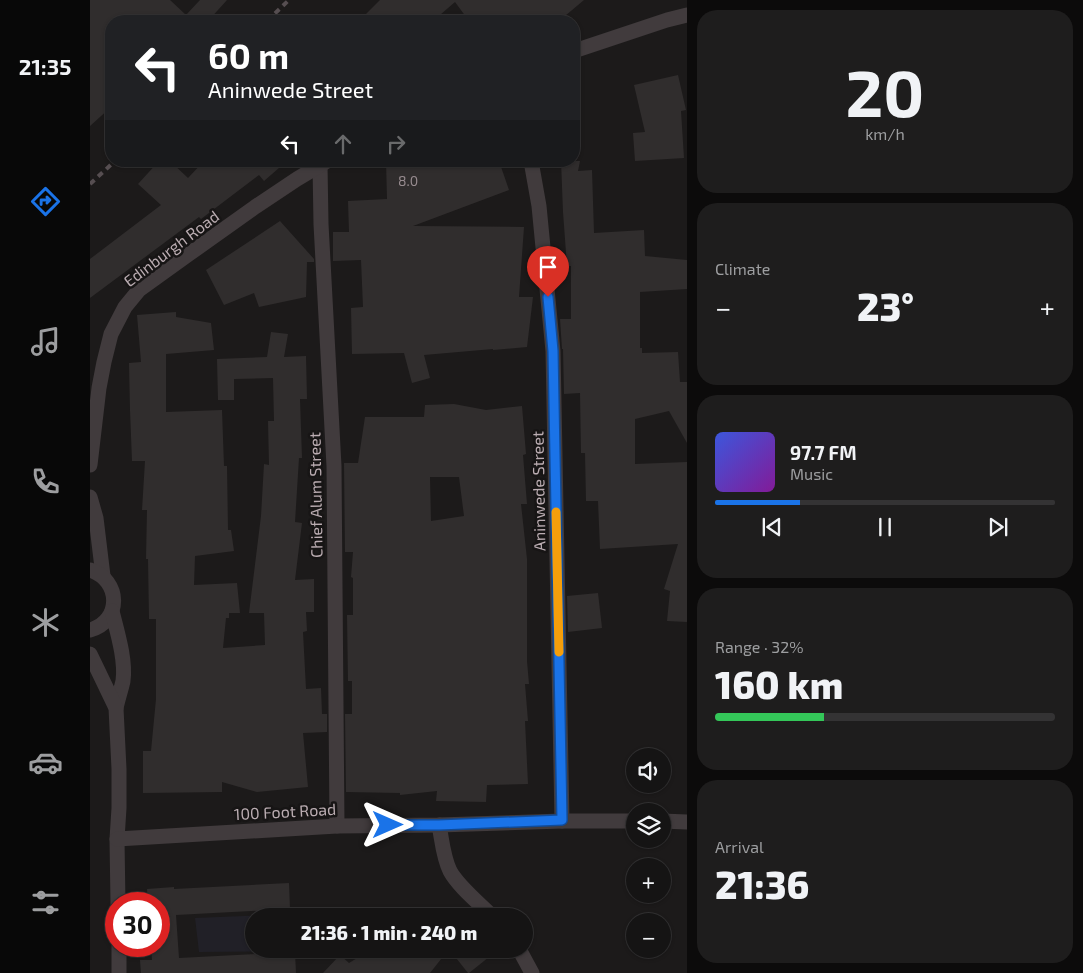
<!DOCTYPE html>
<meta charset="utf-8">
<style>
body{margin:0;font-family:"Exo 2",sans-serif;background:#1e1d1d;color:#f1f3f6;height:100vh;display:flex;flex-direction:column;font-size:19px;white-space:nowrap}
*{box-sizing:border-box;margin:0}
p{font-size:16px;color:#9d9ea0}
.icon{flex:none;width:28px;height:28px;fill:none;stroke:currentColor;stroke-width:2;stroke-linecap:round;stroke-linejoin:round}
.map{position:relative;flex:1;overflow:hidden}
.details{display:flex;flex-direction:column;gap:10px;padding:10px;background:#0c0b0b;width:396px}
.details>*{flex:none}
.guide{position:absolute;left:15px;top:15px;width:475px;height:152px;border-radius:20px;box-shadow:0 1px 4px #0004,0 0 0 1px #343334;background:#202124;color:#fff;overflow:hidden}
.buttons{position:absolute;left:536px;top:748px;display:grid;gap:10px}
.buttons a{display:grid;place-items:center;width:45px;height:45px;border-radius:50%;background:#151414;box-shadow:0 1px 4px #0004,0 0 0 1px #343334;font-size:25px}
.speed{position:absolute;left:15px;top:892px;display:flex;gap:10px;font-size:25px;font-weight:700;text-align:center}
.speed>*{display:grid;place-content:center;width:65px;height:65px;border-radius:50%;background:#151414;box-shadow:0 1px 4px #0004,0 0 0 1px #343334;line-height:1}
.speed .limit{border:8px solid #d22;background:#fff;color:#111}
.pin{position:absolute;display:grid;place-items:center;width:42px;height:42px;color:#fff;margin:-51px -21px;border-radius:50% 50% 50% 0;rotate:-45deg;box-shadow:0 0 5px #0007}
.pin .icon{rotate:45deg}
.me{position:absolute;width:55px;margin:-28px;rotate:90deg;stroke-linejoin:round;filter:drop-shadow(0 0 4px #0008)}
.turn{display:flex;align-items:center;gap:18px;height:105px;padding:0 20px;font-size:22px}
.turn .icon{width:65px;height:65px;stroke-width:2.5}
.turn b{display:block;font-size:35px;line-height:42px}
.lanes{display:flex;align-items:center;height:48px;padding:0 20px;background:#0003;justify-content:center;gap:25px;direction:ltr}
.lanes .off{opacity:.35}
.big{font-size:38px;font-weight:800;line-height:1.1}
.details .tile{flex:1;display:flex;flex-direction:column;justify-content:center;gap:8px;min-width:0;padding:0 18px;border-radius:20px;background:#1e1d1d}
.details .dial{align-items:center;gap:0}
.dial b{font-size:65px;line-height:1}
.song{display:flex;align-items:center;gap:15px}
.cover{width:60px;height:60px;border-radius:8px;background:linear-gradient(135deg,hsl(230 70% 55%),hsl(290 70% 35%))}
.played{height:5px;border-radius:2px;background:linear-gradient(90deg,#1a73e8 25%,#343334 25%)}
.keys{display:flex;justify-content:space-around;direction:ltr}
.heat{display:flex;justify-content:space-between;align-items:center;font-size:28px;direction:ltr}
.charge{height:8px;border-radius:4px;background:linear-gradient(90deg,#34c759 32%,#343334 0)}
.trip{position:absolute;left:155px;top:908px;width:288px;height:50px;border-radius:25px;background:#151414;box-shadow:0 1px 4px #0004,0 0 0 1px #343334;font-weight:800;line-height:50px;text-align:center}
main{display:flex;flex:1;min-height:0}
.tab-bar{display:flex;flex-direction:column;width:90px;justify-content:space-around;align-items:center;background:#080808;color:#9d9ea0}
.tab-bar .icon{width:35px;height:35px}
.tab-bar .active{color:#1a73e8}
.tab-bar b{font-size:22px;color:#f1f3f6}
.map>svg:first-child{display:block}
.green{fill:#212027}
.building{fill:#302d2d;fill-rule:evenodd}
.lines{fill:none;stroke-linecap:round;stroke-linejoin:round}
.minor{stroke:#413b3d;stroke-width:15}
.rail{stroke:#564e51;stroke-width:4;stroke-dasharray:6 5;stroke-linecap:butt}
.route-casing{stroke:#114b97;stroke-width:12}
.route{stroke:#1a73e8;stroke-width:9}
.slow{stroke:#f59e0b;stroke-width:9}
.labels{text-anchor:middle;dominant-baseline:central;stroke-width:5;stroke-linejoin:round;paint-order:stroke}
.number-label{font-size:14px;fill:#988c90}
.street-label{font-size:16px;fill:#bbadb2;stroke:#171515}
</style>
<main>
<nav class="tab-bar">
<b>21:35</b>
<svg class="icon active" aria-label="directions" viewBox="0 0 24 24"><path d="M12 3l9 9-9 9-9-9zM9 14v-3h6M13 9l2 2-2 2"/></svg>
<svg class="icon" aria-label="music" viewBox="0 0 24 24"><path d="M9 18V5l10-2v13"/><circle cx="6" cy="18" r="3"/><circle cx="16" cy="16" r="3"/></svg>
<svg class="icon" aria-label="phone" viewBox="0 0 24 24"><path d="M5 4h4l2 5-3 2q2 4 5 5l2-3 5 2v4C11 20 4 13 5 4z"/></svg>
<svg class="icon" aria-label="climate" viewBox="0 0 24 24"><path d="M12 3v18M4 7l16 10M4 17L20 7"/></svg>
<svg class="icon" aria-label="car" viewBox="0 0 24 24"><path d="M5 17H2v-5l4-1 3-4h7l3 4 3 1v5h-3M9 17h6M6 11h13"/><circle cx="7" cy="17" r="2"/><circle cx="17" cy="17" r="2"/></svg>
<svg class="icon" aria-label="filters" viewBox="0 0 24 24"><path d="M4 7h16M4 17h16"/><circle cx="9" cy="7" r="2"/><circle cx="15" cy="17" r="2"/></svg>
</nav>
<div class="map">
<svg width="597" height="973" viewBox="0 0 597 973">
<rect width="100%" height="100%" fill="#1c1a1a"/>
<path class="green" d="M226 913V916H164V949H223V951L109 952 105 918Z"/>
<g class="building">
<path d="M0 0H80L96 15 110 0H137L118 21H21V107L0 126Z"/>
<path d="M290 0H494L469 21H379L365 2 343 21H269Z"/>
<path d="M588 75 596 110 591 111 594 158 545 161 543 133 555 132 544 85Z"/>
<path d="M69 161H80L98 178 114 161H197L174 181 169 175 111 219 109 217 0 298V259L71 205 48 184Z"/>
<path d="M296 161H409L419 190 323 226 434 227 429 297H443L437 347 403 350V349L334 355 340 378 322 383 314 353 262 354 261 308 273 307 271 260 243 261V232H259L258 201 297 199Z"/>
<path d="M471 161H490L488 171 502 170 504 233 554 230 555 256 597 260V289L550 292V348H552V353L588 352 590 382H597V443L579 411 545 419V464L597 462V622L577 621 580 591 574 589 588 544 510 549 508 501H496L495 453H491L490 393 474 394 473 349H472L470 319H481V266H477L473 212Z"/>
<path d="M190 221 224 259V262H217L216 297 169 307 164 293 134 305 116 270Z"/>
<path d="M86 312V317L121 323 124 350 76 354V412L132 410 134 466H137L138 530H141L144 551 105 556 104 585 147 583 150 613H139V618H136L133 648 175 645 174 613H159L171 516 174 464 179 465 178 421H184L183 378 144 379V400H128L127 359 177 357 181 332 198 334 194 357 216 356 217 399H210L212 458H209L205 522 212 523 205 580 224 579V612H216L217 631 213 632 216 689 231 688 232 714H237V732L213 733 218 787 167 792 132 782V792L53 793V751H61L66 699V619H59L58 559H56L57 510H52L55 461H42L40 410 39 363 51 362 47 315Z"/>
<path d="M364 404 396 410 432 406 436 454 433 455 437 504H431L437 559V661L439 684H435L438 721H435L438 784 397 785 396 802 346 801 347 791 310 795V793L256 792 255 714H262V681H258L257 615H263V578L261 577 263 552H255L254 463H268L275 417H334L335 405ZM340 477H369L374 516 341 521Z"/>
<path d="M508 593 512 628 478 632 477 596Z"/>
<path d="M199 883 200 909 86 915 89 958 205 952 206 973H51L50 960H62L61 946H69V904H58L57 889 84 887V889Z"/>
<path d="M282 949H409L379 973H378L359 949 340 973H233L250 955 259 963Z"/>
</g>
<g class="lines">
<g class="minor">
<path d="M484 51 577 20 597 15"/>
<path d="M441 161 449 206 463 351 472 821"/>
<path d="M230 165 231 224 244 466 247 826"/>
<path d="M0 465 9 388 14 362 21 334 35 307 49 290 99 254 165 207 207 179 237 161"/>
<path d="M0 497 6 518 13 576"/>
<path d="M0 570C31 580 32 621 0 630"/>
<path d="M22 611C27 631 36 660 33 681 31 690 28 699 26 708"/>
<path d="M0 654 26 708 29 769V808L27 839 28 904"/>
<path d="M572 821 597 822"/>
<path d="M349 825C352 840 353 857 360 871 368 886 389 903 402 916"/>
<path d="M27 839 247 826 349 825 472 821H545"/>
<path d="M29 946V973"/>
<path d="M429 949 442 973"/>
</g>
<g class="rail">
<path d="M177 21 199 0"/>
<path d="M0 184 25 161"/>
</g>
</g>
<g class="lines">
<defs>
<path id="route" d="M298 825H349L472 820 463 351 458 297"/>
</defs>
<use href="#route" class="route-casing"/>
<use href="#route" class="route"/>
<path class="slow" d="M466 512 469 652"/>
</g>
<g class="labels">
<g class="number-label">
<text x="318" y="180">8.0</text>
</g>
<g class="street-label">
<text transform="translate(81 248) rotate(-37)">Edinburgh Road</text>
<text transform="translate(448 491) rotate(-91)">Aninwede Street</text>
<text transform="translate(225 495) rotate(-91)">Chief Alum Street</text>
<text transform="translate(195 811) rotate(-3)">100 Foot Road</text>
</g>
</g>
</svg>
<div class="buttons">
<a><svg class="icon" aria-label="sound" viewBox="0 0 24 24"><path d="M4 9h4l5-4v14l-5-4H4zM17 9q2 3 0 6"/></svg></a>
<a><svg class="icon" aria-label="layers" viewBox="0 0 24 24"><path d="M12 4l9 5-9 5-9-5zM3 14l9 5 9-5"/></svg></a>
<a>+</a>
<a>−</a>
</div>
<div class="speed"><div class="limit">30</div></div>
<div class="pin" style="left:458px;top:297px;background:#d93025"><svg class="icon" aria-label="arrive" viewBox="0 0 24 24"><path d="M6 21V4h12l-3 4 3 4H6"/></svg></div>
<svg class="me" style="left:298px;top:825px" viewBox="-20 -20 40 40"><path d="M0-17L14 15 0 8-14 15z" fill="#1a73e8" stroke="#fff" stroke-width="4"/></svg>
<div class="trip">21:36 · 1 min · 240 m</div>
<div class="guide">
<div class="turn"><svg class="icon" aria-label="left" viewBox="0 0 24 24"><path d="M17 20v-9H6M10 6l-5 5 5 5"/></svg><div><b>60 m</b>Aninwede Street</div></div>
<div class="lanes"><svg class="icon" aria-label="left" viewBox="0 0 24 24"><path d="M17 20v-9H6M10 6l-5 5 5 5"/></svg><svg class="icon off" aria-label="ahead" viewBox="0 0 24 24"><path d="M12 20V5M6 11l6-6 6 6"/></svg><svg class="icon off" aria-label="right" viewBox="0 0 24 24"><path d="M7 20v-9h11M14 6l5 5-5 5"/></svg></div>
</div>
</div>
<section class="details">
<div class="tile dial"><b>20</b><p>km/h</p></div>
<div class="tile"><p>Climate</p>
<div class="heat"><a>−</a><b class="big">23°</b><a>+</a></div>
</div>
<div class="tile">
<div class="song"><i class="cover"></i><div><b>97.7 FM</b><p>Music</p></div></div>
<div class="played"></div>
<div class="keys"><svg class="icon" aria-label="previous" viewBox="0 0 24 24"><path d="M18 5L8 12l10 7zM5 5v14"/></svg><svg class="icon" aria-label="pause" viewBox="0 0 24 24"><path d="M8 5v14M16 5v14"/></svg><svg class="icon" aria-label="next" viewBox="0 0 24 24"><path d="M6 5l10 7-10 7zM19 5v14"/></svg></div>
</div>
<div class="tile"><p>Range · 32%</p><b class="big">160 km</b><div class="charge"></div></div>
<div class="tile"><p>Arrival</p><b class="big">21:36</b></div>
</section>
</main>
